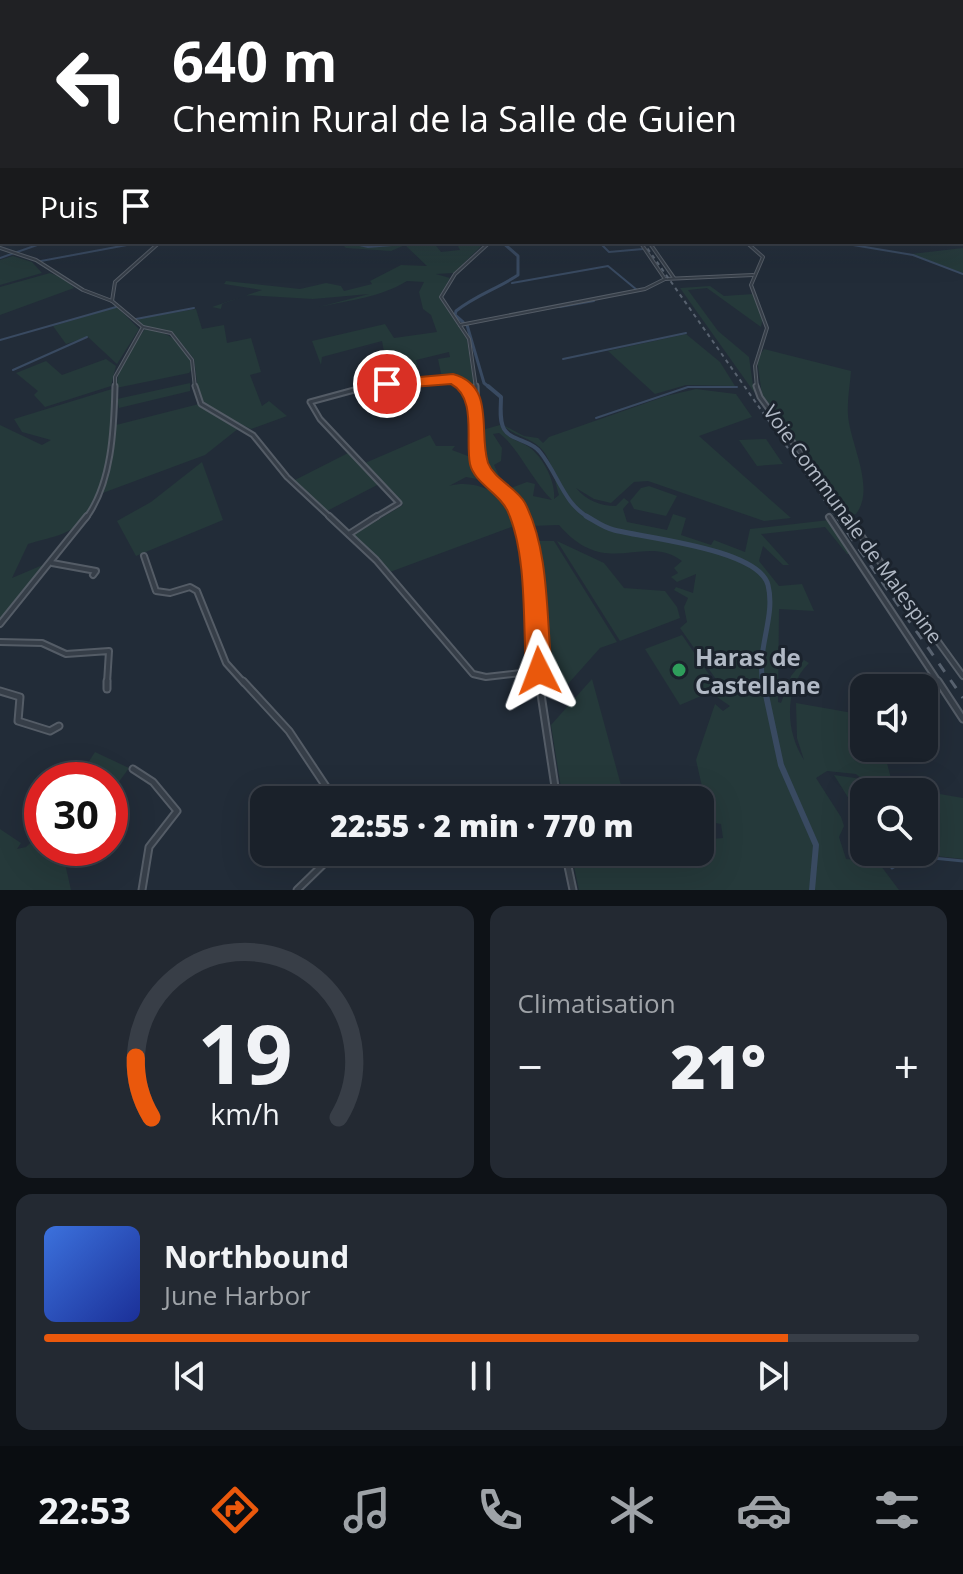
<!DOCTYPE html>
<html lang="fr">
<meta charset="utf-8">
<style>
body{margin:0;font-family:"Open Sans",sans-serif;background:#232932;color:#f1f3f6;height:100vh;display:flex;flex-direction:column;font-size:30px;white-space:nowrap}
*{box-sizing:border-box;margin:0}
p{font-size:26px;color:#9fa3a8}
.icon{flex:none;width:44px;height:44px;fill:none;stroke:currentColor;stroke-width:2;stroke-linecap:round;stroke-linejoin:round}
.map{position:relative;height:890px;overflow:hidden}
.side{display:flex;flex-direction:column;gap:16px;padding:16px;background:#0e1217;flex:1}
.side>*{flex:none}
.banner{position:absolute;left:0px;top:0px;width:964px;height:244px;box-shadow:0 8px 32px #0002,0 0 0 2px #383e47;background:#202124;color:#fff;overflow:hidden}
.tools{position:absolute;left:850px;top:674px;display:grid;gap:16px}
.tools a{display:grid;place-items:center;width:88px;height:88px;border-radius:16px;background:#1a212a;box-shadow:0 8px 32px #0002,0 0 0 2px #383e47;font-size:40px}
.speed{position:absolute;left:24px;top:762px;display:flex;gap:16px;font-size:40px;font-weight:700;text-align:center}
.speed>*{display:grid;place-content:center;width:104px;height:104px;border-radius:50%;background:#1a212a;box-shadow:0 8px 32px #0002,0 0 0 2px #383e47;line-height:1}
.speed .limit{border:12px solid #d22;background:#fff;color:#111}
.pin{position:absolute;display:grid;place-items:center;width:68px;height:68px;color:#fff;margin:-34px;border:4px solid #fff;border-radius:50%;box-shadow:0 2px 8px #0007}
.me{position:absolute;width:88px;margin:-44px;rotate:357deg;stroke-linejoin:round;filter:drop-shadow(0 0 6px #0008)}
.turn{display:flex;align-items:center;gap:28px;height:168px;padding:0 40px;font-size:36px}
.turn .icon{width:104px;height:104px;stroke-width:2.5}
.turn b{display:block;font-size:56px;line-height:68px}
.then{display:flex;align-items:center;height:76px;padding:0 40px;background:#0003;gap:16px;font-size:30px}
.big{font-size:60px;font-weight:800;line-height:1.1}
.side .card{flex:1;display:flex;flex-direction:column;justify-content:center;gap:12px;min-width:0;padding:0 28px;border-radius:16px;background:#232932}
.side .dial{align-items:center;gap:0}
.dial svg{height:208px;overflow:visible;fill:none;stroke:#383e47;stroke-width:7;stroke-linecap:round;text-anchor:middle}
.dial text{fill:#f1f3f6;stroke:none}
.song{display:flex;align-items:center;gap:24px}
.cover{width:96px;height:96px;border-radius:12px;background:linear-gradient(135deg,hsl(220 70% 55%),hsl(230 70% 35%))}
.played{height:8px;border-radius:4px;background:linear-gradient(90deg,#ea580c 85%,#383e47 85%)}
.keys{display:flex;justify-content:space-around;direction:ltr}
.heat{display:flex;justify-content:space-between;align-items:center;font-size:44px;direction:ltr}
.side .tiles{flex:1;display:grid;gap:16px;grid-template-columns:1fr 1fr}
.card:last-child{grid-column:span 2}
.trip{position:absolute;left:250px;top:786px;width:464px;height:80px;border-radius:16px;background:#1a212a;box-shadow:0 8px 32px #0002,0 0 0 2px #383e47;font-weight:800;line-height:80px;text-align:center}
.menu{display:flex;height:128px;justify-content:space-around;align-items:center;background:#0a0d11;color:#9fa3a8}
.menu .icon{width:56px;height:56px}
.menu .active{color:#ea580c}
.menu b{font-size:36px;color:#f1f3f6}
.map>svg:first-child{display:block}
.green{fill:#25393a;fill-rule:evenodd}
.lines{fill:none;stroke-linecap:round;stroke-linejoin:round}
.stream-far1{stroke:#394a61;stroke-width:2}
.stream{stroke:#394a61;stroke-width:3}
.canal-far3{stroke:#394a61;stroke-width:3}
.canal-far2{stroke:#394a61;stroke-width:4}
.canal-far1{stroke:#394a61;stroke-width:5}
.canal{stroke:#394a61;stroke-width:6}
.minor-far3-casing{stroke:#545c66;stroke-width:4}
.minor-far2-casing{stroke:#545c66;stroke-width:7}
.minor-far1-casing{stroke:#545c66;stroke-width:8}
.minor-casing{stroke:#545c66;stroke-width:9}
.minor-far3{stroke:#363e48;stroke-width:2}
.minor-far2{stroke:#363e48;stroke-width:3}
.minor-far1{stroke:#363e48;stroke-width:4}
.minor{stroke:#363e48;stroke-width:5}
.rail-far1{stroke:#58626f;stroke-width:2;stroke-dasharray:4 4;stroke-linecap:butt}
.rail{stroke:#58626f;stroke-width:3;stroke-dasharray:10 10;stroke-linecap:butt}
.route{fill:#ea580c;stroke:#983908;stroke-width:2}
.leisure-dot{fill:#2e9e5b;stroke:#1b232d;stroke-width:3}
.labels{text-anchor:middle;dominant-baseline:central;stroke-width:6;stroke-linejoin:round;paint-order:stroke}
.street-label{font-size:20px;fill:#b1b9c5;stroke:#1b232d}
.near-poi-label{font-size:24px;font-weight:bold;fill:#b1b9c5;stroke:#1b232d;text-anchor:start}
</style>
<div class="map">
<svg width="963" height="890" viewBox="0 0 963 890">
<rect width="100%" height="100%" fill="#222c38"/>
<g class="green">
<path d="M340 242H433L441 252 460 250 458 246 463 242H485L454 273 436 274 450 278 439 297 467 339 474 385 472 397 463 382 442 378 438 359 450 357 449 352 416 360 421 380 390 383 382 341 322 357 321 365 312 341 385 324 394 338 437 332 431 315 423 309 419 292 424 282 407 281C381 297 351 300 319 307L369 294 313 299 247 295 222 304 221 309 212 307 262 290 224 284 226 281 300 289 326 283 341 286 344 291 372 284 370 281 401 265 427 266 405 245 391 251 346 248Z"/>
<path d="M963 248V273L911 254Z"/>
<path d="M13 256 32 262 42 273 0 285V260Z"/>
<path d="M50 273 65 279 74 288 0 315V287Z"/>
<path d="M710 286 724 296 753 294 763 317 761 327 707 288 688 290 718 331 749 357 754 392 680 288Z"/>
<path d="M117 307 139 329 117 364 88 337 66 344 53 326Z"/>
<path d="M196 309 202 329 224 325 227 343 251 338 261 372 250 375 262 406 269 401 287 416 251 429 219 414 199 398 194 359 174 334 144 326 135 319Z"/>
<path d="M145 329C167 330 189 345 192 369L189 373 116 388 120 365Z"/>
<path d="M686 334 720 362 735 386 686 385 655 394 608 351Z"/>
<path d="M764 349 851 371C850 385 847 400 848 415 850 444 876 488 856 514L849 516 762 395 757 359Z"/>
<path d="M106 359 116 366 111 386 45 407 34 395 38 391 16 373 46 361 62 375Z"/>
<path d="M190 383V391L119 408 117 399Z"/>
<path d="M112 389C116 422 107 491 85 518 72 535 47 538 28 544L12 578 45 564V569L0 619V425L42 445 51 440 22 432 14 419Z"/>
<path d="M696 389 736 394 752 417 699 436 791 518 764 521 648 481 634 482 611 503 594 499 576 488C586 500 600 506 616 506L624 498 629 502 623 509 627 522 667 530 673 514 686 518 681 535 711 545 714 540 745 552 750 529 829 520 853 554H847L825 527 761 534 789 565H783L763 546 759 561 779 586 802 584 814 611 779 609 778 702 781 703 791 676 804 660 809 663C784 687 785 731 804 760L797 738 796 703 864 715V748H883L893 786 963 798V859L909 853 905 856 893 852H924V792H864V823L834 775 862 779 856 774 827 771 816 778 841 817 844 826 839 837 846 859 878 862 899 890H579L571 852H700V840L723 838 721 824 710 822 696 760 715 704 723 711 730 706 717 697 720 685 680 628 687 622 684 607 688 598 674 590 676 587 693 593 696 574 677 582 671 577 678 573 674 568 682 561C643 532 607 581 559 525L530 526 513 496 483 468 482 430 500 425C507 441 518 439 529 447 544 458 556 483 554 499L559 495C553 475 552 452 531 441 520 435 512 434 503 425L524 436 538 438 543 443 549 437 666 396ZM499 433C518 447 533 482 552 500L533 496 535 484 527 482 511 488 501 480 494 465 501 461 502 448 493 434Z"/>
<path d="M199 404 239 428 205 455 100 494 116 425Z"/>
<path d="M430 435 436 446H455L452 450 476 459V470L488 481 466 477 449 486C476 479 498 492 516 511L517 525 390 572 353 535 403 505 365 463Z"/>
<path d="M766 439 783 464 757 466 739 440Z"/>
<path d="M350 452 381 483 327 511 293 481Z"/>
<path d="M202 462 223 520 136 556 117 521 151 502Z"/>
<path d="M649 486 677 496 666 516 634 509 630 501 641 488Z"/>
<path d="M538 541H554L617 642 600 648 559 694C542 675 541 571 538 541Z"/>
<path d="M557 541 604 563 624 588 665 591 677 607 680 618 620 641Z"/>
<path d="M682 635 717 686 713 691 680 705 645 649Z"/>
<path d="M592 679 625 800H563L551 725Z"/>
<path d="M95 752 129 768 110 794V780H77Z"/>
<path d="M0 829 21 843 17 849 26 847 42 832V848H72L64 859 71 890H0Z"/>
</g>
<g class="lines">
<g class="stream-far1">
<path d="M347 242 368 247 392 245"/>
<path d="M599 242 609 252 643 249"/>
<path d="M835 242 913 255 963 274"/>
<path d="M0 258 40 244 94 242"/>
<path d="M41 261 143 242"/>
<path d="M512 283 608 266 637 290"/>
<path d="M560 307 594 301"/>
<path d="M136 319 194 308"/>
<path d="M0 340 116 307"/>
<path d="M563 359 686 333"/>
<path d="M13 370 87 337"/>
<path d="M596 418 688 387H737"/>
</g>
<path class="stream" d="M892 868 913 856 963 861"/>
<g class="canal-far3">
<path d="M463 322 455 315 456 311C476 295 497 289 518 275V256L502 242"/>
<path d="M467 325 484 383 490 388"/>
</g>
<path class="canal-far2" d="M488 386 501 397C501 407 499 420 504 429 511 441 531 440 540 452 558 474 564 505 590 518"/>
<path class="canal-far1" d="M586 516C595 521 604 528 614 530 645 538 759 549 768 585 776 617 756 649 763 683"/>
<path class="canal" d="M763 681 781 765 816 845 812 890"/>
<defs>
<g id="minor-far3">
<path d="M640 242 665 279"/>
<path d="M649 242 674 278"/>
<path d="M746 242 763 257 751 285 767 328 755 366 757 388"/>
<path d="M0 248 36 260 83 290 112 301 143 327"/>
<path d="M112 301 115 282 160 242"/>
<path d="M460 325 645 289 665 279 753 275"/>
<path d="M143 327 171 333 192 360 195 388"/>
<path d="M115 388V377L143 327"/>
<path d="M359 388C384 383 448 370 467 388"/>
<path d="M476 388 469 339 441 297 455 274 490 242"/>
</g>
<g id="minor-far2">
<path d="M195 386 201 404 253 435 287 477 331 518"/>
<path d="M369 386 310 402 320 419 399 503 374 518"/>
<path d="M466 386 473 399"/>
<path d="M476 386 479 467 515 503 521 518"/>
<path d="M756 386 760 397 848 518"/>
<path d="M86 518C112 483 114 429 115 386"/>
</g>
<g id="minor-far1">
<path d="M329 516 376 560 473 674 486 677 539 671"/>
<path d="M520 516 527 533 539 683"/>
<path d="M847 516 963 676"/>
<path d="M829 517 939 683"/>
<path d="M349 534 377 516"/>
<path d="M144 556 156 591 170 593 190 587 197 591 226 663 244 683"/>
<path d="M52 563 96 571 93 575"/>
<path d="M0 624 87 516"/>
<path d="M0 642 42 643 66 654 109 651 107 683"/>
</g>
<g id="minor">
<path d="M243 681 289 731 335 800"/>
<path d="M539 681 557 800"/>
<path d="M938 681 963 719"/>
<path d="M107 689V681"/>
<path d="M0 691 20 697 18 721 50 731 59 726"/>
<path d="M133 769 153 782 177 811 149 847 142 890"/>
<path d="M400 852 442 861 566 857"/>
<path d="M565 852 573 890"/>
<path d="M297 890 336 852"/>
</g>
</defs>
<use href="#minor-far3" class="minor-far3-casing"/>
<use href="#minor-far2" class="minor-far2-casing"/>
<use href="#minor-far1" class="minor-far1-casing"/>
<use href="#minor" class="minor-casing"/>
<use href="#minor-far3" class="minor-far3"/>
<use href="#minor-far2" class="minor-far2"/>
<use href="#minor-far1" class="minor-far1"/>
<use href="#minor" class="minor"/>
<path class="rail-far1" d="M643 242 837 518"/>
<path class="rail" d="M836 516 963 698"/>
</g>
<linearGradient id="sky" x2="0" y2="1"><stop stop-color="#13181f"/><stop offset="0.53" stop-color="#3e4b5e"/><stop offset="1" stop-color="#3e4b5e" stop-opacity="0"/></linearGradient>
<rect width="963" height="263" fill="url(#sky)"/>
<path class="route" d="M453 374C496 386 478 431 488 463 494 479 517 488 525 503 550 552 546 618 552 671L548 680 539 683 530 680 526 671C523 623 527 555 508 512 501 494 474 483 470 464 465 439 477 398 451 384L387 389 379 384 387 380Z"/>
<circle class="leisure-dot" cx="679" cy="670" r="8"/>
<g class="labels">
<g class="street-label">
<text transform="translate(853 524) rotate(54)">Voie Communale de Malespine</text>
</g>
<g class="near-poi-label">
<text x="695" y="656">Haras de<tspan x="695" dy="28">Castellane</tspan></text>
</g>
</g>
</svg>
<div class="tools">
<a><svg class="icon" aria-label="sound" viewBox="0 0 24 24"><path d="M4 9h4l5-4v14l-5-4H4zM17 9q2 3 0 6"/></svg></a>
<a><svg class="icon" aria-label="search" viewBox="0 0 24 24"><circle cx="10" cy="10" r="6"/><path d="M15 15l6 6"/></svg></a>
</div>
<div class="speed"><div class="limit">30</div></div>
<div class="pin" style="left:387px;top:384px;background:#d93025"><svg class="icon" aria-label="arrive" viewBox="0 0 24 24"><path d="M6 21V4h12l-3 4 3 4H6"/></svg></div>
<svg class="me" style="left:539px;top:671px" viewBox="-20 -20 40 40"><path d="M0-17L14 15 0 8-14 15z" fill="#ea580c" stroke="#fff" stroke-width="4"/></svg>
<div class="trip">22:55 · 2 min · 770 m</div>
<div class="banner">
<div class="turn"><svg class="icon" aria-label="left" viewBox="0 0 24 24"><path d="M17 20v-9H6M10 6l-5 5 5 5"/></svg><div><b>640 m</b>Chemin Rural de la Salle de Guien</div></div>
<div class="then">Puis<svg class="icon" aria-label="arrive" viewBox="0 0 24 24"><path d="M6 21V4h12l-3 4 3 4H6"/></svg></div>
</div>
</div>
<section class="side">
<div class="tiles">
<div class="card dial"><svg viewBox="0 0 100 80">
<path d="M14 69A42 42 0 1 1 86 69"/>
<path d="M14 69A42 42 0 0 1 8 46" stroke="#ea580c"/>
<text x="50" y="56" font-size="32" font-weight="700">19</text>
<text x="50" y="72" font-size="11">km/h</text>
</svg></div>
<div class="card"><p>Climatisation</p>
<div class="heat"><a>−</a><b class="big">21°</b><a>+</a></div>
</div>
<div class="card">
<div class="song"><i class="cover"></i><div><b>Northbound</b><p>June Harbor</p></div></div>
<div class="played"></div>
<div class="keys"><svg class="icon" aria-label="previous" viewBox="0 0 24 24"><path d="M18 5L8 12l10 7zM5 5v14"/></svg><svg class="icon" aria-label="pause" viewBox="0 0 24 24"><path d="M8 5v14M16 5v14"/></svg><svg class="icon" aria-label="next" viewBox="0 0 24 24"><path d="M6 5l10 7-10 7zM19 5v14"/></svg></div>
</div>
</div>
</section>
<nav class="menu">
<b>22:53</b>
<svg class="icon active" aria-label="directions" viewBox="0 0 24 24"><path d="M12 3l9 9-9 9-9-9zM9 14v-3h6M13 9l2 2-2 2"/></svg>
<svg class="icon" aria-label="music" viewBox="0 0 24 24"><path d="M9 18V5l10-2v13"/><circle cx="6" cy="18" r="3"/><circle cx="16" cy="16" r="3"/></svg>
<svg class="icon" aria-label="phone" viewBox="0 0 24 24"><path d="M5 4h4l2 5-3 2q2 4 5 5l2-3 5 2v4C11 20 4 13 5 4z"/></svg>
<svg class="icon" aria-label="climate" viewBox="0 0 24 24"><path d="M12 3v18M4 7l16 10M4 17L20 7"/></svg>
<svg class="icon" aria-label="car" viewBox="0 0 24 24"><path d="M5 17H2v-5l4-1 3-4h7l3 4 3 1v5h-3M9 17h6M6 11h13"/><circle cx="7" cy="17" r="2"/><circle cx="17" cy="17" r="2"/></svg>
<svg class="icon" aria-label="filters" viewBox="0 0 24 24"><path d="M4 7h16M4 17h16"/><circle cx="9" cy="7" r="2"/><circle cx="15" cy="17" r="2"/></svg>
</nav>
